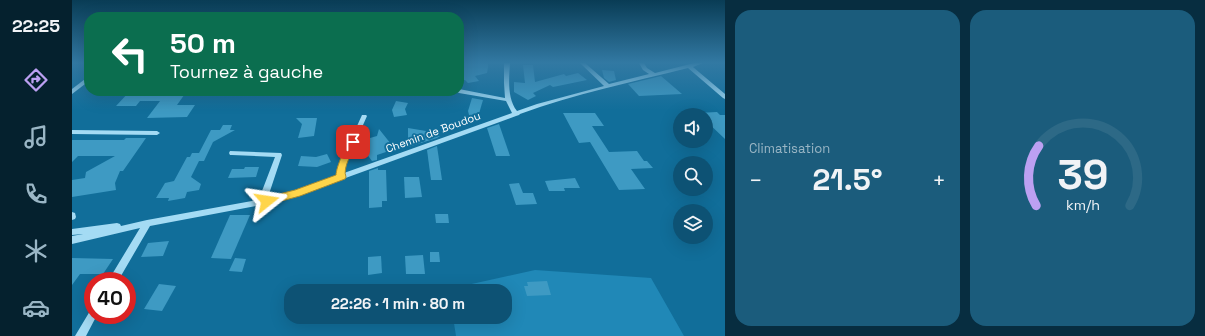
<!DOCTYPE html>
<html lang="fr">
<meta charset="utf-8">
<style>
body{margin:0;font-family:"Space Grotesk",sans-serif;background:#1b5c7c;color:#f1f3f6;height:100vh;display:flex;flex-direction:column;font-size:15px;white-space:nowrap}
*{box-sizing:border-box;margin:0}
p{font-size:13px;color:#9ab6c5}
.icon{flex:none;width:22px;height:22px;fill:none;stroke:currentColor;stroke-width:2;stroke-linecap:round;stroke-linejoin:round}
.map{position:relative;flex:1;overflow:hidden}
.panel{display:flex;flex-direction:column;gap:10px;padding:10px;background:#072d40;width:480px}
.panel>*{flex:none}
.guide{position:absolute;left:12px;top:12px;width:380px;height:84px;border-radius:16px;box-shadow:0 4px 16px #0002;background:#0b6e4f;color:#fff;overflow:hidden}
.controls{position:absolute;left:601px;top:108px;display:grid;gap:8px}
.controls a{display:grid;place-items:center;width:40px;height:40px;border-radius:50%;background:#0d5274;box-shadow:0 4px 16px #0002;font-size:20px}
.speed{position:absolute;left:12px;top:272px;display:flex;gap:8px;font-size:20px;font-weight:700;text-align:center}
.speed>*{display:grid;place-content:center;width:52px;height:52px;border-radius:50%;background:#0d5274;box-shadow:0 4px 16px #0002;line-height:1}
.speed .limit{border:6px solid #d22;background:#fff;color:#111}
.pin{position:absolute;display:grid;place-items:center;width:34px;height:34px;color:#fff;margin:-17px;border-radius:8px;box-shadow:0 2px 6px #0006}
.me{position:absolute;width:44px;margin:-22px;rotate:75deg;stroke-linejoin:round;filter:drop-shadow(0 0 3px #0008)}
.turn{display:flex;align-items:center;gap:14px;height:84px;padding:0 20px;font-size:18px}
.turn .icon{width:52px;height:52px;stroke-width:2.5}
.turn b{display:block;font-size:28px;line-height:34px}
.big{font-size:30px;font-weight:700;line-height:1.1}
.panel .tile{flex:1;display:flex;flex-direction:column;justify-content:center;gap:6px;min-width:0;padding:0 14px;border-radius:16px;background:#1b5c7c}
.panel .dial{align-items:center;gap:0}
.dial svg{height:104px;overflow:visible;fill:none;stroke:#2d6986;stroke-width:7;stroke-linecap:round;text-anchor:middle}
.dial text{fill:#f1f3f6;stroke:none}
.heat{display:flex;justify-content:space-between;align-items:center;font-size:22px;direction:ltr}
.panel .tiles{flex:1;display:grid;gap:10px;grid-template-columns:repeat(2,1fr)}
.trip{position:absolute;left:212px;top:284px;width:228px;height:40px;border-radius:16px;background:#0d5274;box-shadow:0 4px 16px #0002;font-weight:700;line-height:40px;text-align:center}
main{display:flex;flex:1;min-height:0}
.menu{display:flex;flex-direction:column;width:72px;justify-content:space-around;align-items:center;background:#05212e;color:#9ab6c5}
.menu .icon{width:28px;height:28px}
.menu .current{color:#bca0f2}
.menu b{font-size:18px;color:#f1f3f6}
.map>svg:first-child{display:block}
.green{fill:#2088b7}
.building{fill:#3e9ac3}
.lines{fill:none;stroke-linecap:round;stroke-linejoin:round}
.minor{fill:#a4dbf4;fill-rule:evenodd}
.route{fill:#ffd54a;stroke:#a68a30}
.labels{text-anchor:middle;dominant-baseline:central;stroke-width:4;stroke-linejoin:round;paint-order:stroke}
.street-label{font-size:11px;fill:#fff;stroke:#116e9a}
</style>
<main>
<nav class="menu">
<b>22:25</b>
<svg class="icon current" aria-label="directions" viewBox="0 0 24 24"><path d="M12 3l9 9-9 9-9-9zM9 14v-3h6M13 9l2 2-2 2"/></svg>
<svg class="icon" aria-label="music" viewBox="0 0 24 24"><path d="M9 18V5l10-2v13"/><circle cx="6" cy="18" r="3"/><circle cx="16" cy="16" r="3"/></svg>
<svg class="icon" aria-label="phone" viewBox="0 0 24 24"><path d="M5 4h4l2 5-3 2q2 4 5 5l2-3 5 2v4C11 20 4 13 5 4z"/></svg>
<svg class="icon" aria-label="climate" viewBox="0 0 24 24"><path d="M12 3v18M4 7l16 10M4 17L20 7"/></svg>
<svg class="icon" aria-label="car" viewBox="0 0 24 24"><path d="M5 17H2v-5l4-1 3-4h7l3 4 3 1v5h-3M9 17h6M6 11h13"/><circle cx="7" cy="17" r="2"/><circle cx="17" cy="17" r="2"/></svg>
</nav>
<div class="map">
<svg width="653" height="336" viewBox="0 0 653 336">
<rect width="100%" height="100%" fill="#116e9a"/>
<path class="green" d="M463 270 579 278 612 336H384L381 317H433V291H378L377 289Z"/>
<g class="building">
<path d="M387 63H416V67L415 73 403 76 407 81 396 83 393 80 387 81Z"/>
<path d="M451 65H461L463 82 492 74 494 76 506 73 515 80 481 87 478 85 461 93 464 96 456 100 442 92V82L453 83Z"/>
<path d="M530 70 542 71 544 80 537 82 532 78Z"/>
<path d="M589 76 610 94 567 96 556 84Z"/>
<path d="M58 91H115L105 105H123L115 117 75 118 88 101H68L64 106H44Z"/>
<path d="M400 98 411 100 406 117 397 115 396 111Z"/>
<path d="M324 101 336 103 333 109 335 115 322 117 320 110Z"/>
<path d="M645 112 648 115H653V139L634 121V115H628L626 113Z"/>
<path d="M491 113H523L532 126H520L537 152 565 151 572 161H575L581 168 559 169 573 189 547 190 518 142 507 143Z"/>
<path d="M224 118H245L242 136 226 138 230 124Z"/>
<path d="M427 124 438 156H424L415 128Z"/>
<path d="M151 125H160L158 130H163L141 142 132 161H127L119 177 129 184 127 190 115 192 113 198 96 201 97 198H84L93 183 102 181 115 157H118L120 153H127L139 130H148Z"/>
<path d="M336 128 354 131V133L368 136 365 138 336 147Z"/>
<path d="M307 129 323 149 305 155V160L300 161 288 145 293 143 291 140 305 136Z"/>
<path d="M54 138H74L51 171H48L43 183 44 190 0 197V180L13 178 14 172 43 156H6L0 162V140H52Z"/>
<path d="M365 146 370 180H359L355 150Z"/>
<path d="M255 154 259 162 245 167 226 166 229 156 244 157Z"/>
<path d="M173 167H187L184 177 156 178 160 169H172Z"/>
<path d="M306 168V170H314L315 201H310V207L297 208V171Z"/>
<path d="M332 177H347L350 197 333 198Z"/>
<path d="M503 178 508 188H492L493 191H477L473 181Z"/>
<path d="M447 183 451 193H461L465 204 444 205 437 184Z"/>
<path d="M363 214H376L377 223H364Z"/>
<path d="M158 215H178L159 259 139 258Z"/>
<path d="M97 241 91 256 69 257 76 243Z"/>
<path d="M358 252H367L368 262H358Z"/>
<path d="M351 255 353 274H334L333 256Z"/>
<path d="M309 256 310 273 296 275V257Z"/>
<path d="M0 258 41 259 31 274H8L0 285Z"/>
<path d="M163 258 174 259 170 272 157 271Z"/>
<path d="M475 281 479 295 455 296 452 286H456L455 282Z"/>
<path d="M87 284 104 286 90 311 72 309Z"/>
</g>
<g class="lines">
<g class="minor">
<path d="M432 63H438C437 78 435 99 445 111L465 104 532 86 508 63H513L537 84 577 74 571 70 567 63H572L575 68 583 73 622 63H631L621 67 653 94V99L651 98 616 68C560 82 503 94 448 114L447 115 444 116 224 196 195 204 78 226 46 281H36L68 228 0 244V236L11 234 0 235V229L45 223 48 224 49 226 75 220 191 199 190 191 203 157 160 155H158L157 153 158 151 209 153 210 155 198 191V197L223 190 265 175 266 168 290 115H294L295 116 272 168V173L440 113 434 101 387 93 384 91H387V89L433 98 432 83Z"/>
<path d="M17 76V81L0 94V89Z"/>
<path d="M0 130 85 131 88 133 85 135 0 134Z"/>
<path d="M0 212 3 213 4 217 3 219 0 220Z"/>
<path d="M21 309V315H25L14 336H3L18 311Z"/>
</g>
</g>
<linearGradient id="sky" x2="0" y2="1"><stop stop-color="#093c55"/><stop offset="0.57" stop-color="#3279a3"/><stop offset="1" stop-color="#3279a3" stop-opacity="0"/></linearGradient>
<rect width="653" height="110" fill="url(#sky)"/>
<path class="route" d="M281 139 285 142C281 151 270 168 274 177L273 179 228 196 195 205 191 204 190 201 191 198 223 190 264 175C264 168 274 142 281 139Z"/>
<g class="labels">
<g class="street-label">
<text transform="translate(361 132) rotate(-20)">Chemin de Boudou</text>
</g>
</g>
</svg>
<div class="controls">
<a><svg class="icon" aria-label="sound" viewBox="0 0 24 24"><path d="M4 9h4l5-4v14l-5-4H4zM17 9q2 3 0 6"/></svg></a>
<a><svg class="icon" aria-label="search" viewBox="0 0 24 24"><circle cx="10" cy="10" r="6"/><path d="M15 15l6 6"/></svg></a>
<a><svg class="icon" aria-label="layers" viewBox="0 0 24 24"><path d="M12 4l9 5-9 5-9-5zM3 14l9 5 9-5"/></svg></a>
</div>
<div class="speed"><div class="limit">40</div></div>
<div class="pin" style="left:281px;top:142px;background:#d93025"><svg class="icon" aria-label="arrive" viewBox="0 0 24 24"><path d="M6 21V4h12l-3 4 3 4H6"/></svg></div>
<svg class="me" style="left:195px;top:201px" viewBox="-20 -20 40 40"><path d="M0-17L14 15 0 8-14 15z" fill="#ffd54a" stroke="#fff" stroke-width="4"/></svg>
<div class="trip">22:26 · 1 min · 80 m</div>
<div class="guide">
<div class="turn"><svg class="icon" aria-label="left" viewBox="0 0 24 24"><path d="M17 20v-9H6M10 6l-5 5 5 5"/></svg><div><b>50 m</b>Tournez à gauche</div></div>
</div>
</div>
<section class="panel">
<div class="tiles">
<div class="tile"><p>Climatisation</p>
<div class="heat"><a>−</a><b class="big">21.5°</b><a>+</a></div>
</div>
<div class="tile dial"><svg viewBox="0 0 100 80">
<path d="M14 69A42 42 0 1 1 86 69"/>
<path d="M14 69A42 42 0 0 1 16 23" stroke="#bca0f2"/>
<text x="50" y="56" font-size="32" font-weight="700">39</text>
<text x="50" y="72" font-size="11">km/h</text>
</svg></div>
</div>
</section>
</main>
